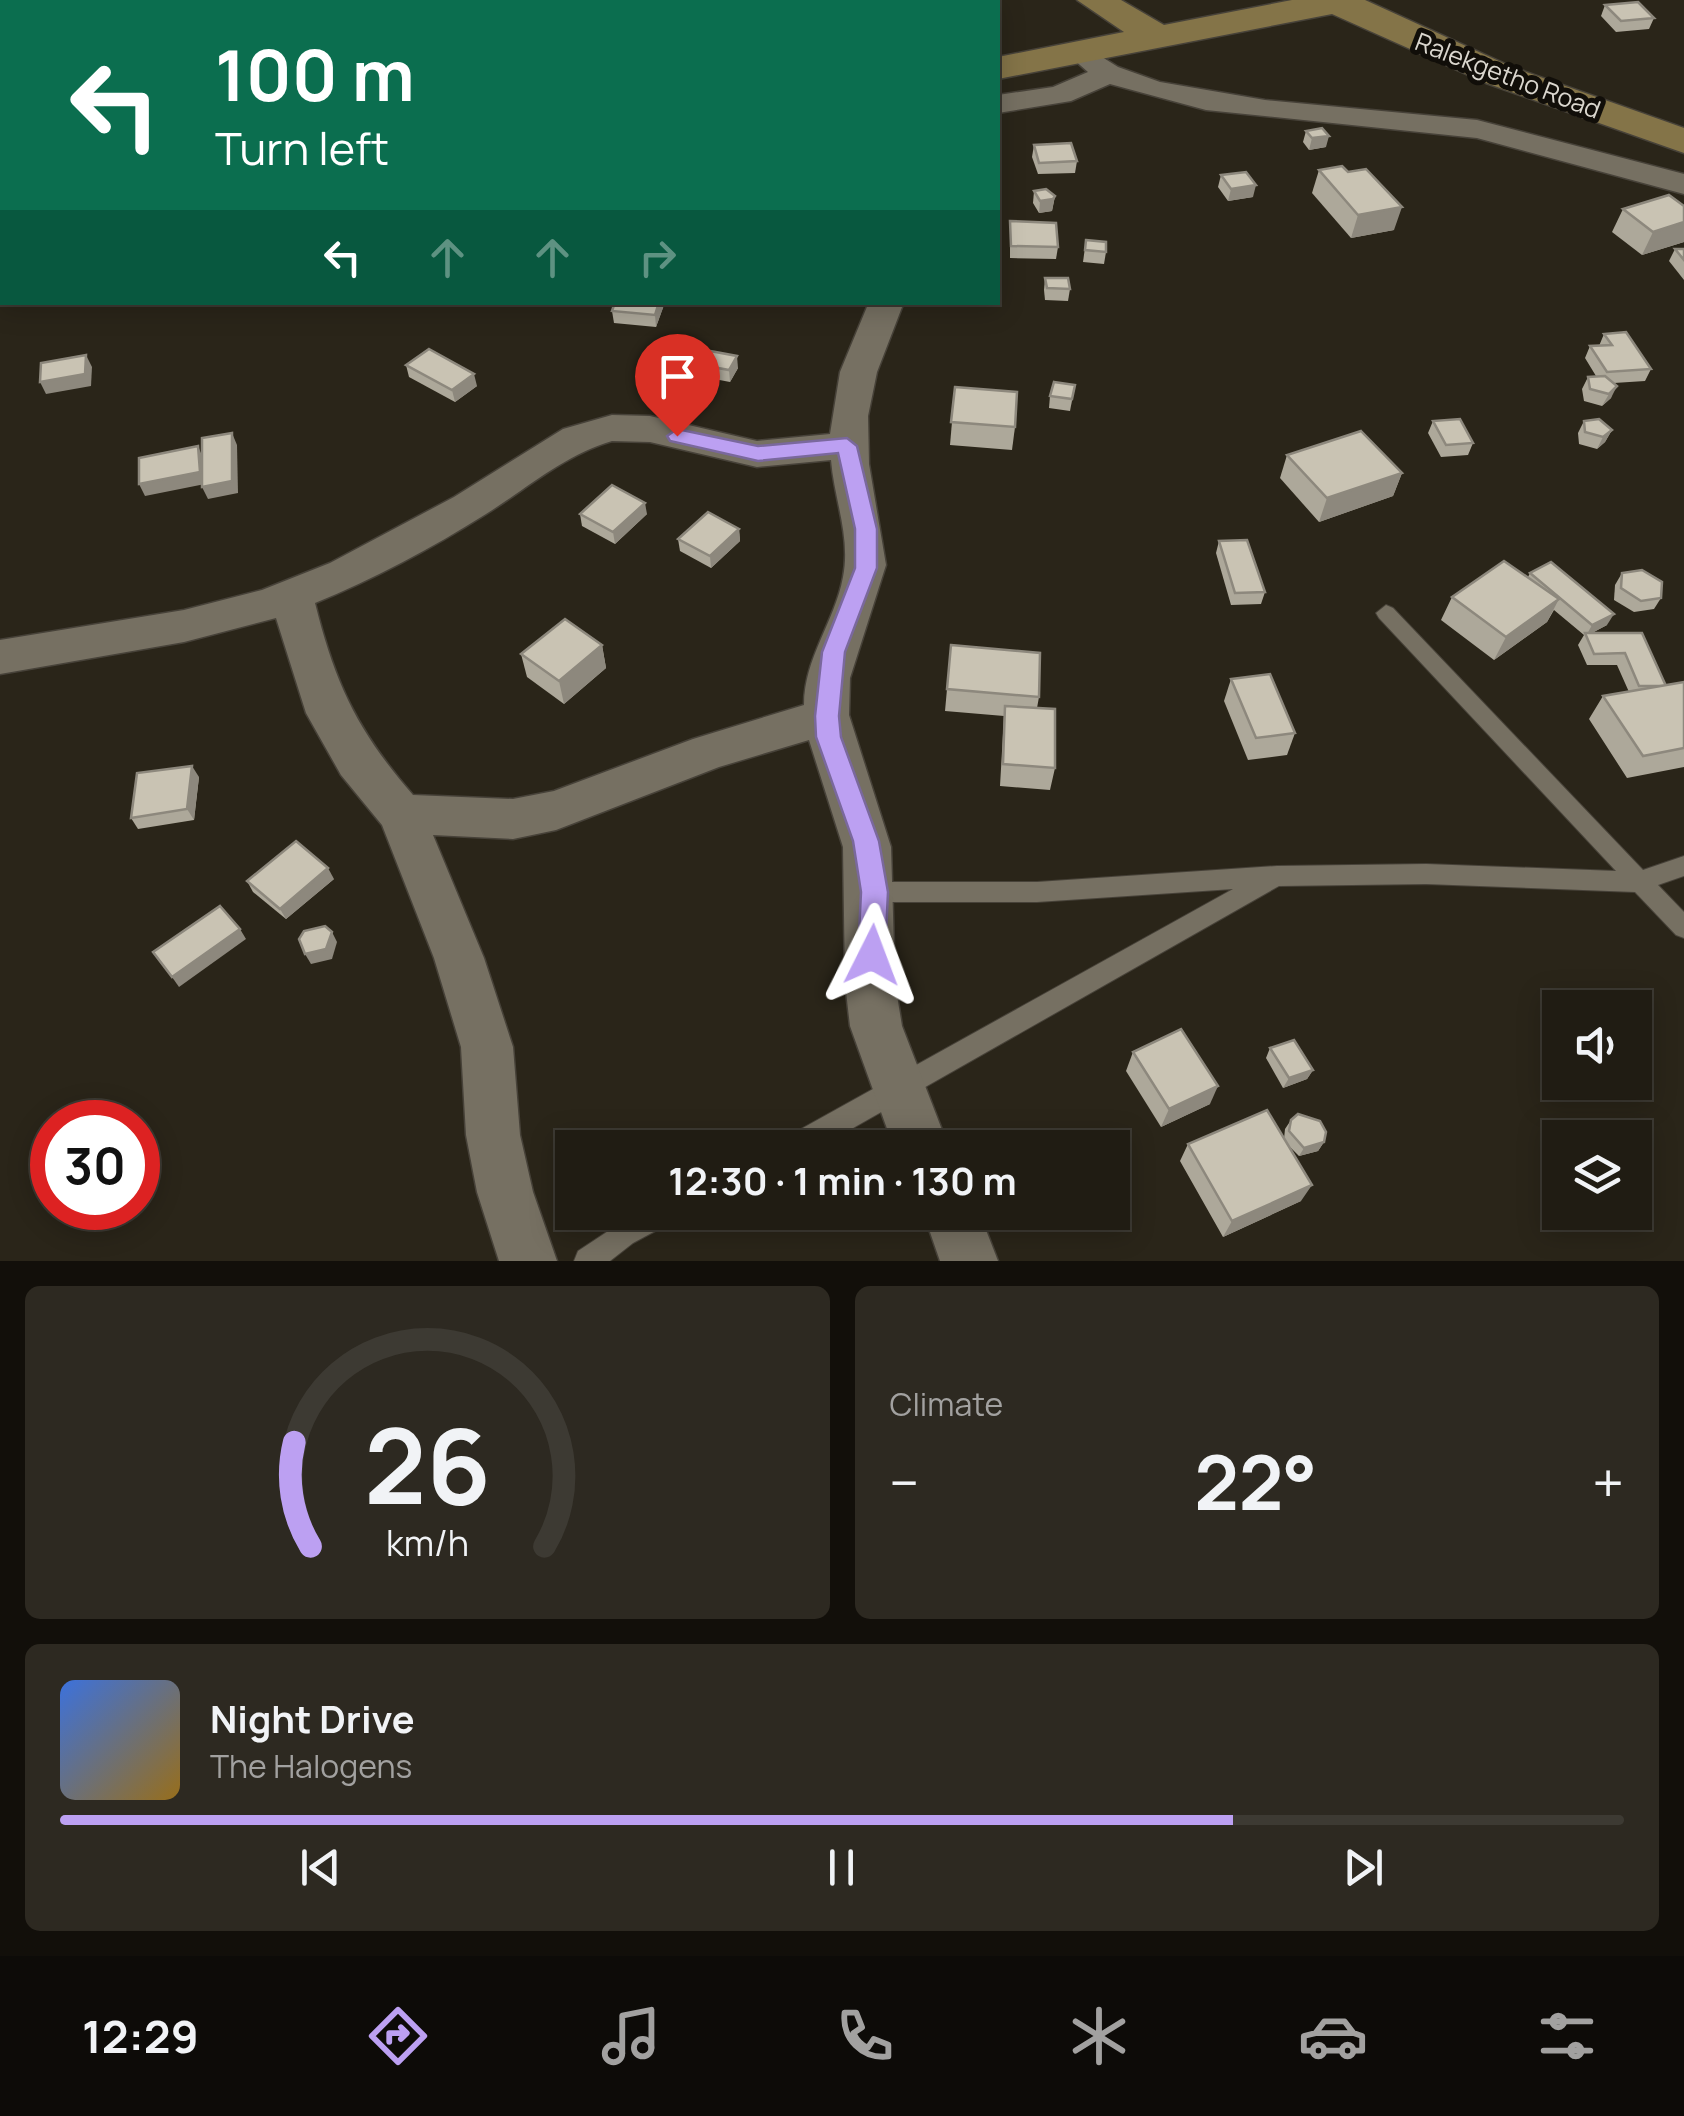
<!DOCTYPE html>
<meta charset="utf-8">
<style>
body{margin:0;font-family:Manrope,sans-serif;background:#2d2921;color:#f1f3f6;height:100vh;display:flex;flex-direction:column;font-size:38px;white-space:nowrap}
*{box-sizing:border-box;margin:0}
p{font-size:32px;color:#a2a1a0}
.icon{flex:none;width:55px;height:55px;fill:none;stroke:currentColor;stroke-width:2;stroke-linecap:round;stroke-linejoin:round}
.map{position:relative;height:1261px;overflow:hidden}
.side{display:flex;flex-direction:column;gap:25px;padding:25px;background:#120f0a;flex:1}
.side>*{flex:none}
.banner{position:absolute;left:0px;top:0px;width:1000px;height:305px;box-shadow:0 5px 25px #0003,0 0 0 2px #3d3a33;background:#0b6e4f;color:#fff;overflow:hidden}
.controls{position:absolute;left:1542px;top:990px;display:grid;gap:20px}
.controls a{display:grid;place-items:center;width:110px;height:110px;border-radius:0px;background:#201c13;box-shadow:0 5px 25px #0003,0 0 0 2px #3d3a33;font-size:50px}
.speed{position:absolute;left:30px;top:1100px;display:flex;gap:20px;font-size:50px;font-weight:700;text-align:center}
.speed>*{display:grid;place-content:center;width:130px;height:130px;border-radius:50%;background:#201c13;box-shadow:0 5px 25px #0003,0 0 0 2px #3d3a33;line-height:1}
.speed .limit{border:15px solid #d22;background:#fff;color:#111}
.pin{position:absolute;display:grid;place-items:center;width:85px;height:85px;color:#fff;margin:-102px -42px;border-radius:50% 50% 50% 0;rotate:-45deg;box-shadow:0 0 10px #0007}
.pin .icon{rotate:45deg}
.me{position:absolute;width:110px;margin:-55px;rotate:3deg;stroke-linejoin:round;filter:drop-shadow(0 0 8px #0008)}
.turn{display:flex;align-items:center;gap:35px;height:210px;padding:0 50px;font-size:45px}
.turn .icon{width:130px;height:130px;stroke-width:2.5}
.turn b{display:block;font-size:70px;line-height:85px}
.lanes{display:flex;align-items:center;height:95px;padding:0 50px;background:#0003;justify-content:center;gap:50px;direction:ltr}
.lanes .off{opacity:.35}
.big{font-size:75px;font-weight:700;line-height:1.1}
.side .tile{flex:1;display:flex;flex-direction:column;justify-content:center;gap:15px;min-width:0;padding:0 35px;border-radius:15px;background:#2d2921}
.side .dial{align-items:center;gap:0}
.dial svg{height:260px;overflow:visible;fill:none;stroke:#3d3a33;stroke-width:7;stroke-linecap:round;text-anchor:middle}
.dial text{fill:#f1f3f6;stroke:none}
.song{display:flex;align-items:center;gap:30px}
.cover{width:120px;height:120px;border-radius:15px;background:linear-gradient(135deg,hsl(220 70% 55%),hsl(40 70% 35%))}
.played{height:10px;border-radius:5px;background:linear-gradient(90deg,#bca0f2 75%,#3d3a33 75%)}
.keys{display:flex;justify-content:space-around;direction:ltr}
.heat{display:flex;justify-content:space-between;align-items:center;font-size:55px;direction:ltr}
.side .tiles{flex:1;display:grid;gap:25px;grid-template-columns:1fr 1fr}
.tile:last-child{grid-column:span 2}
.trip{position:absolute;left:555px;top:1130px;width:575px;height:100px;border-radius:0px;background:#201c13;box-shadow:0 5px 25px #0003,0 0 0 2px #3d3a33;font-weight:700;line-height:100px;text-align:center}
.dock{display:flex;height:160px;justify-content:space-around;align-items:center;background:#0d0b08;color:#a2a1a0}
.dock .icon{width:70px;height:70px}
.dock .active{color:#bca0f2}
.dock b{font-size:45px;color:#f1f3f6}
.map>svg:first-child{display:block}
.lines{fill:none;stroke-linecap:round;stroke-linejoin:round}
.lane-casing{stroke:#474239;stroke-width:2}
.street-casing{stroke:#474239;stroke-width:3}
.secondary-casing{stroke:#474239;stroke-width:3}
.lane{fill:#767062;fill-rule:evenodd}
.street{fill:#767062;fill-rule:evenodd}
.secondary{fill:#847448;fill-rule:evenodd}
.wall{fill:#ada89a}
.shaded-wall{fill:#8d887d}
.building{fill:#c9c3b3;stroke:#8d887d;stroke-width:2.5}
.route{fill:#bca0f2;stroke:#7a689d;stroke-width:2.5}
.labels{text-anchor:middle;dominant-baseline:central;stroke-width:10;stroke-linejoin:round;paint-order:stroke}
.far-street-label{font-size:25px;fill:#dad6ce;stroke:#110e09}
</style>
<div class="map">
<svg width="1684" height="1261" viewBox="0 0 1684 1261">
<rect width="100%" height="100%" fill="#2a2519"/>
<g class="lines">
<defs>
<g id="lane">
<path d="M1386 605 1393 608 1643 870 1684 856V876L1658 885 1684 912V938L1676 935 1635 892 1426 884 1279 886 818 1148H779L783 1139 1233 889 1037 902H874L866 899 863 892 866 885 874 882H1037L1277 866 1426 864 1616 871 1379 618 1376 613Z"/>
<path d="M637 1212H678L674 1221 633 1243 610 1261H574L578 1251Z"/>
</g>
<g id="street">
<path d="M240 0H268L269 2H242Z"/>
<rect x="0" y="18" width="2" height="16"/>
<path d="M1078 42 1118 67 1160 82 1265 100 1477 120 1684 174V194L1477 138 1206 110 1110 84 1071 101 998 113V95L1053 87 1088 72 1064 51Z"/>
<rect x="0" y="119" width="2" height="18"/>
<path d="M869 302H904L877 372 868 416 869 464 886 565 850 678 849 715 891 847 895 983 902 1026 949 1148H894L850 1026 845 983 843 847 809 740 719 767 556 830 513 839 433 835 484 958 513 1047 520 1135 533 1192 557 1261H499L477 1192 466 1135 461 1047 434 958 382 825 341 775 306 713 276 618 184 642 0 674V640L184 610 262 590 330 563 454 497 563 429 612 415 650 416 757 441 830 434 840 372ZM612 441 650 442 757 467 831 460C834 499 851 537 843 577 835 621 804 658 804 705L693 739 554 791 513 799 413 795C358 732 335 684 315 603 374 579 432 548 486 514 526 489 566 454 612 441Z"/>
<path d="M923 1212H979L998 1261H940Z"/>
</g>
<g id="secondary">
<path d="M1077 0H1121L1164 25 1292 0H1365L1512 67 1684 128V153L1486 83 1332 14 998 79V57L1124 32Z"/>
<path d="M0 260 2 261V288H0Z"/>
</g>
</defs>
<use href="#lane" class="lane-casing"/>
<use href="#street" class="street-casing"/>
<use href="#secondary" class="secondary-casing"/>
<use href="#lane" class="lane"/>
<use href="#street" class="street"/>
<use href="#secondary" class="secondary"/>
</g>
<g class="wall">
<path d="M1605 5 1654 18 1649 29 1616 32 1601 16Z"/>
<path d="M1306 131 1326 147 1309 150 1303 142Z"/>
<path d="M1034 145 1077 161 1075 173 1038 174 1032 157Z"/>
<path d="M1319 170 1348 172 1394 230 1351 238 1312 193Z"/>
<path d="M1221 175 1253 197 1228 201 1218 187Z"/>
<path d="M1034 191 1055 196 1052 211 1039 213 1033 203Z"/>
<path d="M1684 206V242L1642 255 1612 232 1623 209Z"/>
<path d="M1010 221 1058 247 1056 259 1010 258Z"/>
<path d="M1086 240 1106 252 1104 264 1083 262Z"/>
<path d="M1675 249H1684V280L1669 261Z"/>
<path d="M1045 278 1070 289 1068 301 1045 300 1044 290Z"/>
<path d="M615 302H664V305L656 327 614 323 612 311Z"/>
<path d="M1604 334 1651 369 1645 381 1614 383 1611 398 1602 406 1584 401 1582 389 1588 377 1596 376 1585 358 1590 346H1599Z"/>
<path d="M686 362 738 368 730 382 688 374Z"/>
<path d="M406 365 477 386 455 402 409 377Z"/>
<path d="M1075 385 1070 411 1049 408 1050 396Z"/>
<path d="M955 387 1015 427 1012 450 950 445Z"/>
<path d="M1433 421 1473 443 1468 455 1441 457 1428 433Z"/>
<path d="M1584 421 1612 430 1605 442 1597 449 1579 444 1578 433Z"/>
<path d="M1287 455 1402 473 1393 496 1319 522 1280 478Z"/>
<path d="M580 514H647L615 544 582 526Z"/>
<path d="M739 529 740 541 711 568 680 551 678 539Z"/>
<path d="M1219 541 1265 592 1261 604 1231 605 1216 553Z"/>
<path d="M1530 573 1607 625 1592 633H1642L1666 685 1684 682V767L1627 778 1589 719 1603 696 1629 692 1617 665H1587L1578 645 1584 635 1554 610 1547 622 1494 660 1441 620 1452 597 1528 577Z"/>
<path d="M1622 573 1661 598 1654 609 1634 612 1614 600 1615 585Z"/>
<path d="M602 645 606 668 564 704 527 677 521 654Z"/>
<path d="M1231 679 1295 733 1287 755 1248 760 1224 701Z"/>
<path d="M947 689 1039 697 1037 708 1055 768 1050 790 1000 786 1004 716 945 711Z"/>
<path d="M199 777 194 820 138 829 131 818Z"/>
<path d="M334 879 286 919 253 892 247 881Z"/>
<path d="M1270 1048 1313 1070 1307 1079 1283 1088 1266 1058Z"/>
<path d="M1133 1052 1210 1104 1161 1127 1126 1071Z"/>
<path d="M1291 1120 1324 1142 1318 1151 1299 1156 1286 1143 1301 1201 1223 1237 1180 1161 1188 1144 1284 1139 1285 1129Z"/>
</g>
<g class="shaded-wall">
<path d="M1329 136 1326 147 1309 150 1312 138Z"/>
<path d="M1256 185 1253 197 1228 201 1231 189Z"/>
<path d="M1055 196 1052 211 1039 213 1040 201Z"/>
<path d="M1402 207 1394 230 1351 238 1358 215Z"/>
<path d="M1684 222V242L1642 255 1653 232Z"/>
<path d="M659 302H664V305L656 327 655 315Z"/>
<path d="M86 355 92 367 91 386 46 394 40 382Z"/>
<path d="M737 356 738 368 730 382 729 370Z"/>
<path d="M474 374 477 386 455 402 452 390Z"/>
<path d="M1617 386 1611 398 1602 406 1609 394Z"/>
<path d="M1612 430 1605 442 1597 449 1603 437Z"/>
<path d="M232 433 237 445 238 493 208 499 202 487Z"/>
<path d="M198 446 203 458 205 484 145 496 139 484Z"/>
<path d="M1402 473 1393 496 1319 522 1327 498Z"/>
<path d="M645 503 647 514 615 544 613 532Z"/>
<path d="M739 529 740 541 711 568 710 556Z"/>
<path d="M1559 599 1547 622 1494 660 1506 637Z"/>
<path d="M1614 614 1607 625 1586 636 1592 625Z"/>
<path d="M602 645 606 668 564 704 559 681Z"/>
<path d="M192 766 199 777 194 820 187 809Z"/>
<path d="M328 868 334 879 286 919 280 909Z"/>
<path d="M240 929 246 939 179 987 172 977Z"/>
<path d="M332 932 337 942 332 959 311 964 305 954Z"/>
<path d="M1313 1070 1307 1079 1283 1088 1289 1078Z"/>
<path d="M1218 1086 1210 1104 1161 1127 1169 1109Z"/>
<path d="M1324 1142 1318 1151 1299 1156 1304 1148Z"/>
<path d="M1312 1185 1301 1201 1223 1237 1232 1221Z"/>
</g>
<g class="building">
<path d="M1638 2 1654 18 1621 21 1605 5Z"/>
<path d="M1322 128 1329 136 1312 138 1306 131Z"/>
<path d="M1071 143 1077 161 1039 163 1034 145Z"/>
<path d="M2 151V169H0V163Z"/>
<path d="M1342 166 1348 172 1366 169 1402 207 1358 215 1319 170Z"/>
<path d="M1246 172 1256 185 1231 189 1221 175Z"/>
<path d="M1046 189 1055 196 1053 199 1040 201 1034 191Z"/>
<path d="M1669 195 1684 206V222L1653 232 1623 209Z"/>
<path d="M1010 221 1056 223 1058 247 1011 246Z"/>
<path d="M1086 240 1106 242V252L1085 250Z"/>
<path d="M1675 249H1684V260Z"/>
<path d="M1045 278H1068L1070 289 1047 288Z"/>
<path d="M615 302H659L655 315 612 311Z"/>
<path d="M1626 332 1651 369 1607 372 1590 346 1612 345 1604 334Z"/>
<path d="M694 348 737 356 729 370 686 362Z"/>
<path d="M429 349 474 374 452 390 406 365Z"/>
<path d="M86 355 85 374 40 382 41 363Z"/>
<path d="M1605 376 1617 386 1609 394 1590 389 1588 377Z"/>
<path d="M1054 382 1075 385 1072 399 1050 396Z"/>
<path d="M955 387 1017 392 1015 427 951 422Z"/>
<path d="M1460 419 1473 443 1446 445 1433 421Z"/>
<path d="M1599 419 1612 430 1603 437 1585 432 1584 421Z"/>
<path d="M1361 431 1402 473 1327 498 1287 455Z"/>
<path d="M232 433V481L202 487V438Z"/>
<path d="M198 446 200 472 139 484V458Z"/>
<path d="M612 485 645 503 613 532 580 514Z"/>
<path d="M708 512 739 529 710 556 678 539Z"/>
<path d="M1247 540 1265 592 1235 593 1219 541Z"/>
<path d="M1504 561 1559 599 1506 637 1452 597Z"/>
<path d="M1551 562 1614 614 1592 625 1530 573Z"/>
<path d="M1642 570 1662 582 1661 598 1641 601 1621 588 1622 573Z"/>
<path d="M565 619 602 645 559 681 521 654Z"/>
<path d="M1585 633H1642L1666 686H1639L1625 653 1594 654Z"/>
<path d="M951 645 1040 653 1039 697 947 689Z"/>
<path d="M1270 674 1295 733 1256 738 1231 679Z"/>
<path d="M1684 682V748L1643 756 1603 696Z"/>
<path d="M1005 706 1055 709V768L1003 764Z"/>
<path d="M192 766 187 809 131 818 137 773Z"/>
<path d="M296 841 328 868 280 909 247 881Z"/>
<path d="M220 906 240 929 172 977 153 952Z"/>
<path d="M325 926 332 932 326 949 305 954 299 939 304 931Z"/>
<path d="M1181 1029 1218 1086 1169 1109 1133 1052Z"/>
<path d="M1294 1040 1313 1070 1289 1078 1270 1048Z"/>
<path d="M1267 1110 1312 1185 1232 1221 1188 1144Z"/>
<path d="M1298 1114 1320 1121 1326 1132 1324 1142 1304 1148 1289 1131 1291 1120Z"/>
</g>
<path class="route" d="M677 429 758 446 847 438 857 446 877 529V568L845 652 839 716 841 737 879 841 888 892 885 955 881 964 872 967 862 964 858 955 861 892 853 841 816 737 815 716 822 652 855 568V529L838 453 758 461 670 441 667 436Z"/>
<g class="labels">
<g class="far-street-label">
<text transform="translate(1508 75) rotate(21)">Ralekgetho Road</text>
</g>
</g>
</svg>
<div class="controls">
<a><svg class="icon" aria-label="sound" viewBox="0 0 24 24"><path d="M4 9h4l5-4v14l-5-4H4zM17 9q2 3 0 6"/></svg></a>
<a><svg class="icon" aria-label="layers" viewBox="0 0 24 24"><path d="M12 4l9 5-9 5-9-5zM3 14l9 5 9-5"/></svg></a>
</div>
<div class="speed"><div class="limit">30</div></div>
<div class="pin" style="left:677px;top:436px;background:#d93025"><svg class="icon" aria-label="arrive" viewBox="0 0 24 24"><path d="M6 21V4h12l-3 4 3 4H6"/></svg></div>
<svg class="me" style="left:872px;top:955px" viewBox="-20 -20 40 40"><path d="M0-17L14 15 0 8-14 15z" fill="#bca0f2" stroke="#fff" stroke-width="4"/></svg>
<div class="trip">12:30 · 1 min · 130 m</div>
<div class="banner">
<div class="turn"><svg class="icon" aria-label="left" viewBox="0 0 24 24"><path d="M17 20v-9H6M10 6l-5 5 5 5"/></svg><div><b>100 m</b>Turn left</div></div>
<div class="lanes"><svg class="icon" aria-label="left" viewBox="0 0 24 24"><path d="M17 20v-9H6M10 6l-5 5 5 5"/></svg><svg class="icon off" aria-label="ahead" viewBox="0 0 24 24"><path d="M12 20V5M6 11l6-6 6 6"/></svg><svg class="icon off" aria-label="ahead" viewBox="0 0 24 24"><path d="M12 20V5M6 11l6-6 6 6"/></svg><svg class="icon off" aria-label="right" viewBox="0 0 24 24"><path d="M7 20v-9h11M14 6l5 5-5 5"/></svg></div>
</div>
</div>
<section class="side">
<div class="tiles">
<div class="tile dial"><svg viewBox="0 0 100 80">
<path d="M14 69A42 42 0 1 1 86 69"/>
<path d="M14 69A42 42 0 0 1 9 37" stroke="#bca0f2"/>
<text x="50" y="56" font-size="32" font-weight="700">26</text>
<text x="50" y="72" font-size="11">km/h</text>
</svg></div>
<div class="tile"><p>Climate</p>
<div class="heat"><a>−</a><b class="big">22°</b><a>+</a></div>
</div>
<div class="tile">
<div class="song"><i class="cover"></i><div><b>Night Drive</b><p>The Halogens</p></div></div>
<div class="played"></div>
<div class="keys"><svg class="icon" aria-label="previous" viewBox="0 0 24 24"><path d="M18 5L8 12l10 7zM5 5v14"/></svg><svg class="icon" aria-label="pause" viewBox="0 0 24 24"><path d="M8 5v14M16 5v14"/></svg><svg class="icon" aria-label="next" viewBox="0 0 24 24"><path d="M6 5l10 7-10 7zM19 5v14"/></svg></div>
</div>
</div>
</section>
<nav class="dock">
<b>12:29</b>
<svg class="icon active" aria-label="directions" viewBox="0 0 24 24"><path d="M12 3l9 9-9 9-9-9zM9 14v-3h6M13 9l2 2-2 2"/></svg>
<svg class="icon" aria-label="music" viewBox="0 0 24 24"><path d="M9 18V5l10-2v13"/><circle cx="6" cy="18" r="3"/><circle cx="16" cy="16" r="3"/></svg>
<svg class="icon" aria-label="phone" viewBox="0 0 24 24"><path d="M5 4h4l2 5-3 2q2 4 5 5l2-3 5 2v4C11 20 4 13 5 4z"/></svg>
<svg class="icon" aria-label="climate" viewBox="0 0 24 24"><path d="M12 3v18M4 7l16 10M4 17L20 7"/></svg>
<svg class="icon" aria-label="car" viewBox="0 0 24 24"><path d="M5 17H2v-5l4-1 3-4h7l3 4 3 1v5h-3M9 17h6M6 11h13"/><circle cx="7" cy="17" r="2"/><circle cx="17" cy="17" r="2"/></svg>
<svg class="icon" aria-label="filters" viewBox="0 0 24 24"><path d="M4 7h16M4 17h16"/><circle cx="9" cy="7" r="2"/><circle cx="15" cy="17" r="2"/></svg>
</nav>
